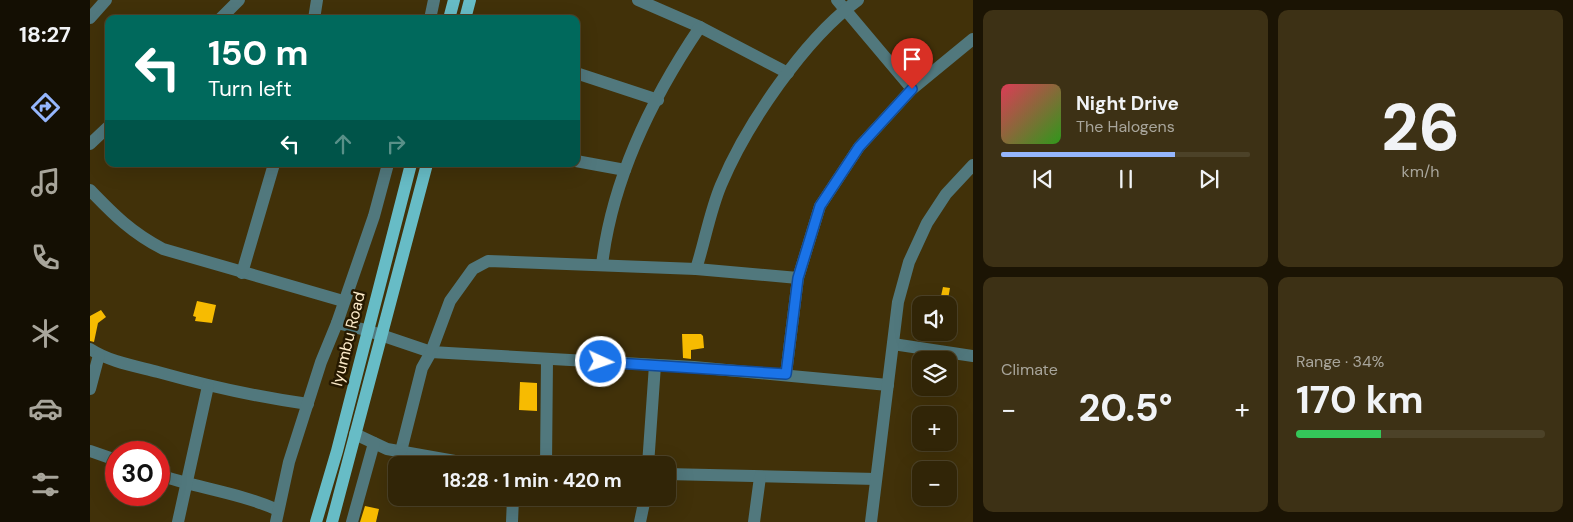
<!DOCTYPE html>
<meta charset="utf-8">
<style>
body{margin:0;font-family:"DM Sans",sans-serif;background:#3d3115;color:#f1f3f6;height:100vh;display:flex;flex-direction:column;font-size:19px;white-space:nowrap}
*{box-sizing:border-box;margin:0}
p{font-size:16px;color:#a8a59b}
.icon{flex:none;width:28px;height:28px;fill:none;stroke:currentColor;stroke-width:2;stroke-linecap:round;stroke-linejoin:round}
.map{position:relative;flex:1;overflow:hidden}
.drawer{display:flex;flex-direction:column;gap:10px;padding:10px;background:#1b1404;width:600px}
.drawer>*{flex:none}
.top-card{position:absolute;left:15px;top:15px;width:475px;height:152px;border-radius:10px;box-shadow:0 5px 20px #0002,0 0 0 1px #4c4228;background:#00695c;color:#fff;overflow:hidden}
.controls{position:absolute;left:822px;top:296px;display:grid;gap:10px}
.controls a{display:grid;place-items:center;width:45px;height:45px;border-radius:10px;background:#312507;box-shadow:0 5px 20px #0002,0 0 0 1px #4c4228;font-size:25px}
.speed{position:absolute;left:15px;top:441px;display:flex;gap:10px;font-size:25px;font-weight:700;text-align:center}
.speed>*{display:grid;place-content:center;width:65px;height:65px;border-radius:50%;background:#312507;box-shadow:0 5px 20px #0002,0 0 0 1px #4c4228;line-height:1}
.speed .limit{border:8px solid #d22;background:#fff;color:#111}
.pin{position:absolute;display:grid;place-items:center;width:42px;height:42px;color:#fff;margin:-51px -21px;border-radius:50% 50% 50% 0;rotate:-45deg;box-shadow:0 0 5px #0007}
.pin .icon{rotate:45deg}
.me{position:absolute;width:55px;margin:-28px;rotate:93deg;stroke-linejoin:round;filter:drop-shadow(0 0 4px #0008)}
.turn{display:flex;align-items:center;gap:18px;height:105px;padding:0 20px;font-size:22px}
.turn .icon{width:65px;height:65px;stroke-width:2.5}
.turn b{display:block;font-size:35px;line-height:42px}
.lanes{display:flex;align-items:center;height:48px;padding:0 20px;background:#0003;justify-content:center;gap:25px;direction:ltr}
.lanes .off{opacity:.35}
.big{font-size:38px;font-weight:700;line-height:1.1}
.drawer .card{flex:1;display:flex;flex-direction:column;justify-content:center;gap:8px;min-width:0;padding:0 18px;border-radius:10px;background:#3d3115}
.drawer .dial{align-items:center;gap:0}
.dial b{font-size:65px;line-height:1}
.song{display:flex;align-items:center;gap:15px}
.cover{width:60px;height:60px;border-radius:8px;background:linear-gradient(135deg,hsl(350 70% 55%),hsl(110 70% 35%))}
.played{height:5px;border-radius:2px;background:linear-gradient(90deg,#95b6fd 70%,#4c4228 70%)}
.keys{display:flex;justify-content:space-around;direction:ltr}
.heat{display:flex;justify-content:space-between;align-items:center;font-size:28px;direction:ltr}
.charge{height:8px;border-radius:4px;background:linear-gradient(90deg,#34c759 34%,#4c4228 0)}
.drawer .tiles{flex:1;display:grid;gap:10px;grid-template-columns:repeat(2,1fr)}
.trip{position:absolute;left:298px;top:456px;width:288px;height:50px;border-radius:10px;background:#312507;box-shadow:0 5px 20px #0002,0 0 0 1px #4c4228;font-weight:700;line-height:50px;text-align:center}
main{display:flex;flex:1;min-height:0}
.menu{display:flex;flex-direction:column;width:90px;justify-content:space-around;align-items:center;background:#140f03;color:#a8a59b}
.menu .icon{width:35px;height:35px}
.menu .current{color:#95b6fd}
.menu b{font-size:22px;color:#f1f3f6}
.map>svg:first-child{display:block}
.building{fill:#f7bb01}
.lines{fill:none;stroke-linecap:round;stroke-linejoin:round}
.minor{stroke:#51787d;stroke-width:12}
.major{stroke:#67bcc6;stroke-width:12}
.route-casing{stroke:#114b97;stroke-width:12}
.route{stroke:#1a73e8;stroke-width:9}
.labels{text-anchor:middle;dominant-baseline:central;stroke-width:5;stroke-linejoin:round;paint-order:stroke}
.street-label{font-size:16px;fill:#feecca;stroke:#261900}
</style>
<main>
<nav class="menu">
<b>18:27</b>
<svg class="icon current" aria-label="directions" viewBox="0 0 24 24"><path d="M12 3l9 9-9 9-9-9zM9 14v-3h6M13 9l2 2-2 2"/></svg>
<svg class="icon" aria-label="music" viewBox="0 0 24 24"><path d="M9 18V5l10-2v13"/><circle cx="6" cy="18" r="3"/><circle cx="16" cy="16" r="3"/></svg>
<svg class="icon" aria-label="phone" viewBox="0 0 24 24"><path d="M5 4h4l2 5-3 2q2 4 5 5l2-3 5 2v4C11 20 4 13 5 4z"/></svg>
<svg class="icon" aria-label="climate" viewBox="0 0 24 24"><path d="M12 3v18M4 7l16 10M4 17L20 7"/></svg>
<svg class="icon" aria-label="car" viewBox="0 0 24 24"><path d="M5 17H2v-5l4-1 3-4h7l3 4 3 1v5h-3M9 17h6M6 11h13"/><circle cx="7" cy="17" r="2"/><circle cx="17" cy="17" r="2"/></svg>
<svg class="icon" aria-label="filters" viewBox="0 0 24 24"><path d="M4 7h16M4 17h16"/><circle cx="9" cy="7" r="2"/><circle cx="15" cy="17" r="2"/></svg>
</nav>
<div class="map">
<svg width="883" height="522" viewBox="0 0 883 522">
<rect width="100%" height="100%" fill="#413109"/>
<g class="building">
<path d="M853 287 860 288 857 305H849Z"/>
<path d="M107 301 126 305 122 323 105 321 106 317 103 316Z"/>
<path d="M11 310 16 317 8 323 4 342 0 341V316Z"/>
<path d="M592 334H611L613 336 614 348 601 350V359L593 358Z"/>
<path d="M430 382 447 383V411L429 410Z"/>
<path d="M275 506 289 509 286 522H270Z"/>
</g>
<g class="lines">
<g class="minor">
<path d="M548 0 610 27"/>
<path d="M747 0 822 89"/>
<path d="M0 18 16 0"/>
<path d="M130 19 149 0"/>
<path d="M224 19 227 0"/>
<path d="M340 19 344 0"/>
<path d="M486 73 568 100"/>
<path d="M0 144 19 126"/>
<path d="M486 161 535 170"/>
<path d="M0 190C24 215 42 233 73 249L253 301"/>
<path d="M512 265C522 179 562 98 610 27L698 73"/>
<path d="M606 269C615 241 620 211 631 185 656 125 715 38 768 0"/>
<path d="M152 273 184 164"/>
<path d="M247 323 276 330 341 352 604 367 798 385"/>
<path d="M803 344 883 356"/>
<path d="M0 349C20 362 45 366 68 372 118 386 167 397 218 404"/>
<path d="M696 374 708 278 730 206 769 147 822 89 883 39"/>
<path d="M0 389 9 355"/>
<path d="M265 434 297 449 376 463 417 465"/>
<path d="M0 451 26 460"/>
<path d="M311 451 332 368 341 352 360 301 383 269 398 261 606 269 708 278"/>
<path d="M456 465 457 360"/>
<path d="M558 465 565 365"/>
<path d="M576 474 786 479"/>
<path d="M69 475C108 488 150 493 188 510"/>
<path d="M88 522 118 386"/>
<path d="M186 522 199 462 231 362 247 323 284 216 298 164"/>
<path d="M262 522 284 443"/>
<path d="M422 522 423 498"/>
<path d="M550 522 555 498"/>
<path d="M664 522 670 477"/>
<path d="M781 522 808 302 819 262 837 223 856 194 883 165"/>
</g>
<g class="major">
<path d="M359 19 364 0"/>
<path d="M375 19 380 0"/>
<path d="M226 522 247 451 321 164"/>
<path d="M242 522 337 164"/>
</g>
</g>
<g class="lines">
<defs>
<path id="route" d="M511 362 696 374 708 278 730 206 769 147 822 89"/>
</defs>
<use href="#route" class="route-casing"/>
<use href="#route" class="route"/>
</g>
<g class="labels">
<g class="street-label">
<text transform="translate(258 339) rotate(-76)">Iyumbu Road</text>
</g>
</g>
</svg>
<div class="controls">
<a><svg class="icon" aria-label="sound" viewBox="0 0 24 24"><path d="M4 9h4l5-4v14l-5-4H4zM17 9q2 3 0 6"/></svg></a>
<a><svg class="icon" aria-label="layers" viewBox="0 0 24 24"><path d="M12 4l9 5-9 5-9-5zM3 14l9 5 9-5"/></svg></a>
<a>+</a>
<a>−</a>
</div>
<div class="speed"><div class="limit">30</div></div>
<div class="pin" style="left:822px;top:89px;background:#d93025"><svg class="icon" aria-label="arrive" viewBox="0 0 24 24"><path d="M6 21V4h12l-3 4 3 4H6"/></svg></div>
<svg class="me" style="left:511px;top:362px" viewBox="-20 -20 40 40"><circle r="17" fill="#1a73e8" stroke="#fff" stroke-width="3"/><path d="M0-11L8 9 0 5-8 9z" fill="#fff"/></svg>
<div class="trip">18:28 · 1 min · 420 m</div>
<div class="top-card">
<div class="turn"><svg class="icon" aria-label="left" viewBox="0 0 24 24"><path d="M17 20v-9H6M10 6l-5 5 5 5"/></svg><div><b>150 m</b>Turn left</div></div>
<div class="lanes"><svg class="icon" aria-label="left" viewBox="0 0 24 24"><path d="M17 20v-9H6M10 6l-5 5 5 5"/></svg><svg class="icon off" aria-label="ahead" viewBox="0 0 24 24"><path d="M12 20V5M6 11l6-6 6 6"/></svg><svg class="icon off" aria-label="right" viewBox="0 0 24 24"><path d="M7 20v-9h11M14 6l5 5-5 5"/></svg></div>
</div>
</div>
<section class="drawer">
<div class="tiles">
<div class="card">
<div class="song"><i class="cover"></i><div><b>Night Drive</b><p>The Halogens</p></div></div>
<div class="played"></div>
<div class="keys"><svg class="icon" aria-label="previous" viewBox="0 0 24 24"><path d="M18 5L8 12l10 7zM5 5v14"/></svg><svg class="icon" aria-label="pause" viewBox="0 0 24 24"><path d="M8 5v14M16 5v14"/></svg><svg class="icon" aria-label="next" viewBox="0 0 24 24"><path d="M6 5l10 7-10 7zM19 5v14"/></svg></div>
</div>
<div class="card dial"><b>26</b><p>km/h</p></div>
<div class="card"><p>Climate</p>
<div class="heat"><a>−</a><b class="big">20.5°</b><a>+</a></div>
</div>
<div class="card"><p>Range · 34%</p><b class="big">170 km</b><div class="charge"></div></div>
</div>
</section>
</main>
